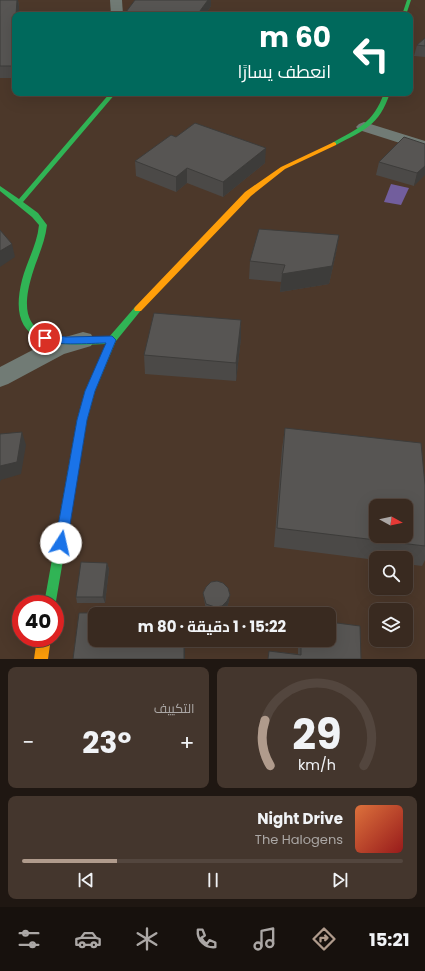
<!DOCTYPE html>
<html lang="ar">
<meta charset="utf-8">
<style>
body{margin:0;font-family:Poppins,Cairo,sans-serif;background:#44362d;color:#f1f3f6;direction:rtl;height:100vh;display:flex;flex-direction:column;font-size:15px;white-space:nowrap}
*{box-sizing:border-box;margin:0}
p{font-size:13px;color:#aba7a5}
.icon{flex:none;width:22px;height:22px;fill:none;stroke:currentColor;stroke-width:2;stroke-linecap:round;stroke-linejoin:round}
.map{position:relative;height:659px;overflow:hidden;direction:ltr}
.side{display:flex;flex-direction:column;gap:8px;padding:8px;background:#1f1712;flex:1}
.side>*{flex:none}
.hud{position:absolute;left:12px;top:12px;width:401px;height:84px;border-radius:8px;box-shadow:0 4px 16px #0002,0 0 0 1px #53463e;direction:rtl;background:#00695c;color:#fff;overflow:hidden}
.needle{width:26px;rotate:98deg}
.buttons{position:absolute;left:369px;top:499px;display:grid;gap:8px}
.buttons a{display:grid;place-items:center;width:44px;height:44px;border-radius:8px;background:#392a20;box-shadow:0 4px 16px #0002,0 0 0 1px #53463e;font-size:20px}
.speed{position:absolute;left:12px;top:595px;display:flex;gap:8px;font-size:20px;font-weight:700;text-align:center}
.speed>*{display:grid;place-content:center;width:52px;height:52px;border-radius:50%;background:#392a20;box-shadow:0 4px 16px #0002,0 0 0 1px #53463e;line-height:1}
.speed .limit{border:6px solid #d22;background:#fff;color:#111}
.pin{position:absolute;display:grid;place-items:center;width:34px;height:34px;color:#fff;margin:-17px;border:2px solid #fff;border-radius:50%;box-shadow:0 1px 4px #0007}
.me{position:absolute;width:44px;margin:-22px;rotate:10deg;stroke-linejoin:round;filter:drop-shadow(0 0 3px #0008)}
.turn{display:flex;align-items:center;gap:14px;height:84px;padding:0 16px;font-size:18px}
.turn .icon{width:52px;height:52px;stroke-width:2.5}
.turn b{display:block;font-size:28px;line-height:34px}
.big{font-size:30px;font-weight:700;line-height:1.1}
.side .card{flex:1;display:flex;flex-direction:column;justify-content:center;gap:6px;min-width:0;padding:0 14px;border-radius:8px;background:#44362d}
.side .dial{align-items:center;gap:0}
.dial svg{height:104px;overflow:visible;fill:none;stroke:#53463e;stroke-width:7;stroke-linecap:round;text-anchor:middle}
.dial text{fill:#f1f3f6;stroke:none}
.song{display:flex;align-items:center;gap:12px}
.cover{width:48px;height:48px;border-radius:6px;background:linear-gradient(135deg,hsl(20 70% 55%),hsl(0 70% 35%))}
.played{height:4px;border-radius:2px;background:linear-gradient(90deg,#b09b8c 25%,#53463e 25%)}
.keys{display:flex;justify-content:space-around;direction:ltr}
.heat{display:flex;justify-content:space-between;align-items:center;font-size:22px;direction:ltr}
.side .tiles{flex:1;display:grid;gap:8px;grid-template-columns:1fr 1fr}
.card:last-child{grid-column:span 2}
.trip{position:absolute;left:88px;top:607px;width:248px;height:40px;border-radius:8px;background:#392a20;box-shadow:0 4px 16px #0002,0 0 0 1px #53463e;font-weight:700;line-height:40px;text-align:center;direction:rtl}
.dock{display:flex;height:64px;justify-content:space-around;align-items:center;background:#17110d;color:#aba7a5}
.dock .icon{width:28px;height:28px}
.dock .active{color:#b09b8c}
.dock b{font-size:18px;color:#f1f3f6}
.map>svg:first-child{display:block}
.water{fill:#725e9d}
.lines{fill:none;stroke-linecap:round;stroke-linejoin:round}
.street{fill:#717b75;fill-rule:evenodd}
.fast{fill:#30b455;fill-rule:evenodd}
.slow{fill:#ff9f0a;fill-rule:evenodd}
.wall{fill:#4b4947}
.shaded-wall{fill:#3d3c3a}
.building{fill:#575553;stroke:#3d3c3a;fill-rule:evenodd}
.route{fill:#1a73e8;stroke:#114b97}
</style>
<div class="map">
<svg width="425" height="659" viewBox="0 0 425 659">
<rect width="100%" height="100%" fill="#4c382a"/>
<path class="water" d="M391 184 409 188 401 205 384 202Z"/>
<g class="lines">
<g class="street">
<path d="M110 0H122L123 15H111Z"/>
<path d="M364 122 425 141V151L359 130 356 127 359 124Z"/>
<path d="M83 332 91 334 94 340 91 346 64 354 8 384 0 387V367L48 342Z"/>
</g>
<g class="fast">
<path d="M407 0H411L406 15H402Z"/>
<path d="M110 93H116L23 202 38 213 47 225C45 243 37 258 32 275 11 344 59 339 109 337L135 307 138 306 142 309 116 341 95 391 87 420 55 607V604H44L77 420 85 391 106 344C56 346 5 348 22 280 27 261 37 245 39 225L32 217 0 191V186L19 199Z"/>
<path d="M384 93H390C379 126 364 130 336 145H332V143C358 128 373 124 384 93Z"/>
</g>
<g class="slow">
<path d="M334 142 336 143V145L285 169 251 196 141 311H135L134 309 135 307 245 192 281 167Z"/>
<path d="M37 638H51L48 659H34Z"/>
</g>
</g>
<g class="wall">
<path d="M0 0H18L19 7 15 78H0Z"/>
<path d="M135 0H211V6L205 15H126V12Z"/>
<path d="M425 38V57L414 56 417 45Z"/>
<path d="M327 93H349L348 96Z"/>
<path d="M425 144 414 186 376 175 379 162Z"/>
<path d="M135 161 265 163 223 197 187 183 176 192 136 176Z"/>
<path d="M339 235 336 253 329 284 280 292 281 282 249 279 250 261Z"/>
<path d="M241 320V338L236 381 145 374 144 355Z"/>
<path d="M285 428 425 485V560L422 566 406 564V558H376V560L274 547 282 449Z"/>
<path d="M107 563 109 569 105 603H77L76 597Z"/>
<path d="M203 593 229 601 227 607 222 612 215 613 206 610 204 599Z"/>
<path d="M406 625 407 638 404 644 379 641V640H406Z"/>
<path d="M298 640H329L361 659H268L269 651 298 654Z"/>
</g>
<g class="shaded-wall">
<path d="M17 0H18L19 7V15H16Z"/>
<path d="M208 0H211V6L205 15H197Z"/>
<path d="M15 29V78L12 66Z"/>
<path d="M266 148 265 163 223 197V182Z"/>
<path d="M425 166V175L414 186 417 173Z"/>
<path d="M187 168V183L176 192V177Z"/>
<path d="M339 235 336 253 329 284 280 292 282 274Z"/>
<path d="M12 244 15 257 0 267V251Z"/>
<path d="M241 320V338L236 381V363Z"/>
<path d="M22 432 26 445 21 474 1 480 0 482V466Z"/>
<path d="M107 563 109 569 105 603 103 597Z"/>
<path d="M230 595 229 601 227 607 222 612V606Z"/>
<rect x="184" y="640" width="1" height="19"/>
</g>
<g class="building">
<path d="M0 0H17L16 15H15V29L12 66H0Z"/>
<path d="M135 0H208L197 15H131L132 13 126 12Z"/>
<path d="M425 38V46L417 45Z"/>
<path d="M195 123 266 148 223 182 187 168 176 177 135 161 171 135 176 137Z"/>
<path d="M404 137 425 144V166L417 173 379 162Z"/>
<path d="M259 229 339 235 332 266 282 274 285 265 250 261Z"/>
<path d="M0 230 12 244 0 251Z"/>
<path d="M154 313 241 320 236 363 144 355Z"/>
<path d="M285 428 421 443 425 485V546L277 528ZM376 506H406V536H376Z"/>
<path d="M22 432 17 462 0 466V434Z"/>
<path d="M81 562 107 563 103 597H76Z"/>
<path d="M217 581 223 583 228 588 230 595 227 601 222 606 215 607 206 604 203 593 206 587 211 582Z"/>
<path d="M184 612V614H95V640H184V659H73L79 613Z"/>
<path d="M329 622 360 626 361 659H268L269 651 301 655V640H329Z"/>
<path d="M406 625 407 638H406Z"/>
</g>
<path class="route" d="M45 334 66 337 112 336 116 340 95 391 87 420 67 543 65 547 61 548 56 547 55 543 77 420 85 391 106 343C93 343 47 347 40 338Z"/>
</svg>
<div class="buttons">
<a><svg class="needle" viewBox="-14 -14 28 28"><path d="M0-13l5 13h-10z" fill="#e53935"/><path d="M0 13l5-13h-10z" fill="#aba7a5"/></svg></a>
<a><svg class="icon" aria-label="search" viewBox="0 0 24 24"><circle cx="10" cy="10" r="6"/><path d="M15 15l6 6"/></svg></a>
<a><svg class="icon" aria-label="layers" viewBox="0 0 24 24"><path d="M12 4l9 5-9 5-9-5zM3 14l9 5 9-5"/></svg></a>
</div>
<div class="speed"><div class="limit">40</div></div>
<div class="pin" style="left:45px;top:338px;background:#d93025"><svg class="icon" aria-label="arrive" viewBox="0 0 24 24"><path d="M6 21V4h12l-3 4 3 4H6"/></svg></div>
<svg class="me" style="left:61px;top:543px" viewBox="-20 -20 40 40"><circle r="19" fill="#fff"/><path d="M0-13L10 11 0 6-10 11z" fill="#1a73e8"/></svg>
<div class="trip">15:22 · 1 دقيقة · 80 m</div>
<div class="hud">
<div class="turn"><svg class="icon" aria-label="left" viewBox="0 0 24 24"><path d="M17 20v-9H6M10 6l-5 5 5 5"/></svg><div><b>60 m</b>انعطف يسارًا</div></div>
</div>
</div>
<section class="side">
<div class="tiles">
<div class="card dial"><svg viewBox="0 0 100 80">
<path d="M14 69A42 42 0 1 1 86 69"/>
<path d="M14 69A42 42 0 0 1 10 34" stroke="#b09b8c"/>
<text x="50" y="56" font-size="32" font-weight="700">29</text>
<text x="50" y="72" font-size="11">km/h</text>
</svg></div>
<div class="card"><p>التكييف</p>
<div class="heat"><a>−</a><b class="big">23°</b><a>+</a></div>
</div>
<div class="card">
<div class="song"><i class="cover"></i><div><b>Night Drive</b><p>The Halogens</p></div></div>
<div class="played"></div>
<div class="keys"><svg class="icon" aria-label="previous" viewBox="0 0 24 24"><path d="M18 5L8 12l10 7zM5 5v14"/></svg><svg class="icon" aria-label="pause" viewBox="0 0 24 24"><path d="M8 5v14M16 5v14"/></svg><svg class="icon" aria-label="next" viewBox="0 0 24 24"><path d="M6 5l10 7-10 7zM19 5v14"/></svg></div>
</div>
</div>
</section>
<nav class="dock">
<b>15:21</b>
<svg class="icon active" aria-label="directions" viewBox="0 0 24 24"><path d="M12 3l9 9-9 9-9-9zM9 14v-3h6M13 9l2 2-2 2"/></svg>
<svg class="icon" aria-label="music" viewBox="0 0 24 24"><path d="M9 18V5l10-2v13"/><circle cx="6" cy="18" r="3"/><circle cx="16" cy="16" r="3"/></svg>
<svg class="icon" aria-label="phone" viewBox="0 0 24 24"><path d="M5 4h4l2 5-3 2q2 4 5 5l2-3 5 2v4C11 20 4 13 5 4z"/></svg>
<svg class="icon" aria-label="climate" viewBox="0 0 24 24"><path d="M12 3v18M4 7l16 10M4 17L20 7"/></svg>
<svg class="icon" aria-label="car" viewBox="0 0 24 24"><path d="M5 17H2v-5l4-1 3-4h7l3 4 3 1v5h-3M9 17h6M6 11h13"/><circle cx="7" cy="17" r="2"/><circle cx="17" cy="17" r="2"/></svg>
<svg class="icon" aria-label="filters" viewBox="0 0 24 24"><path d="M4 7h16M4 17h16"/><circle cx="9" cy="7" r="2"/><circle cx="15" cy="17" r="2"/></svg>
</nav>
